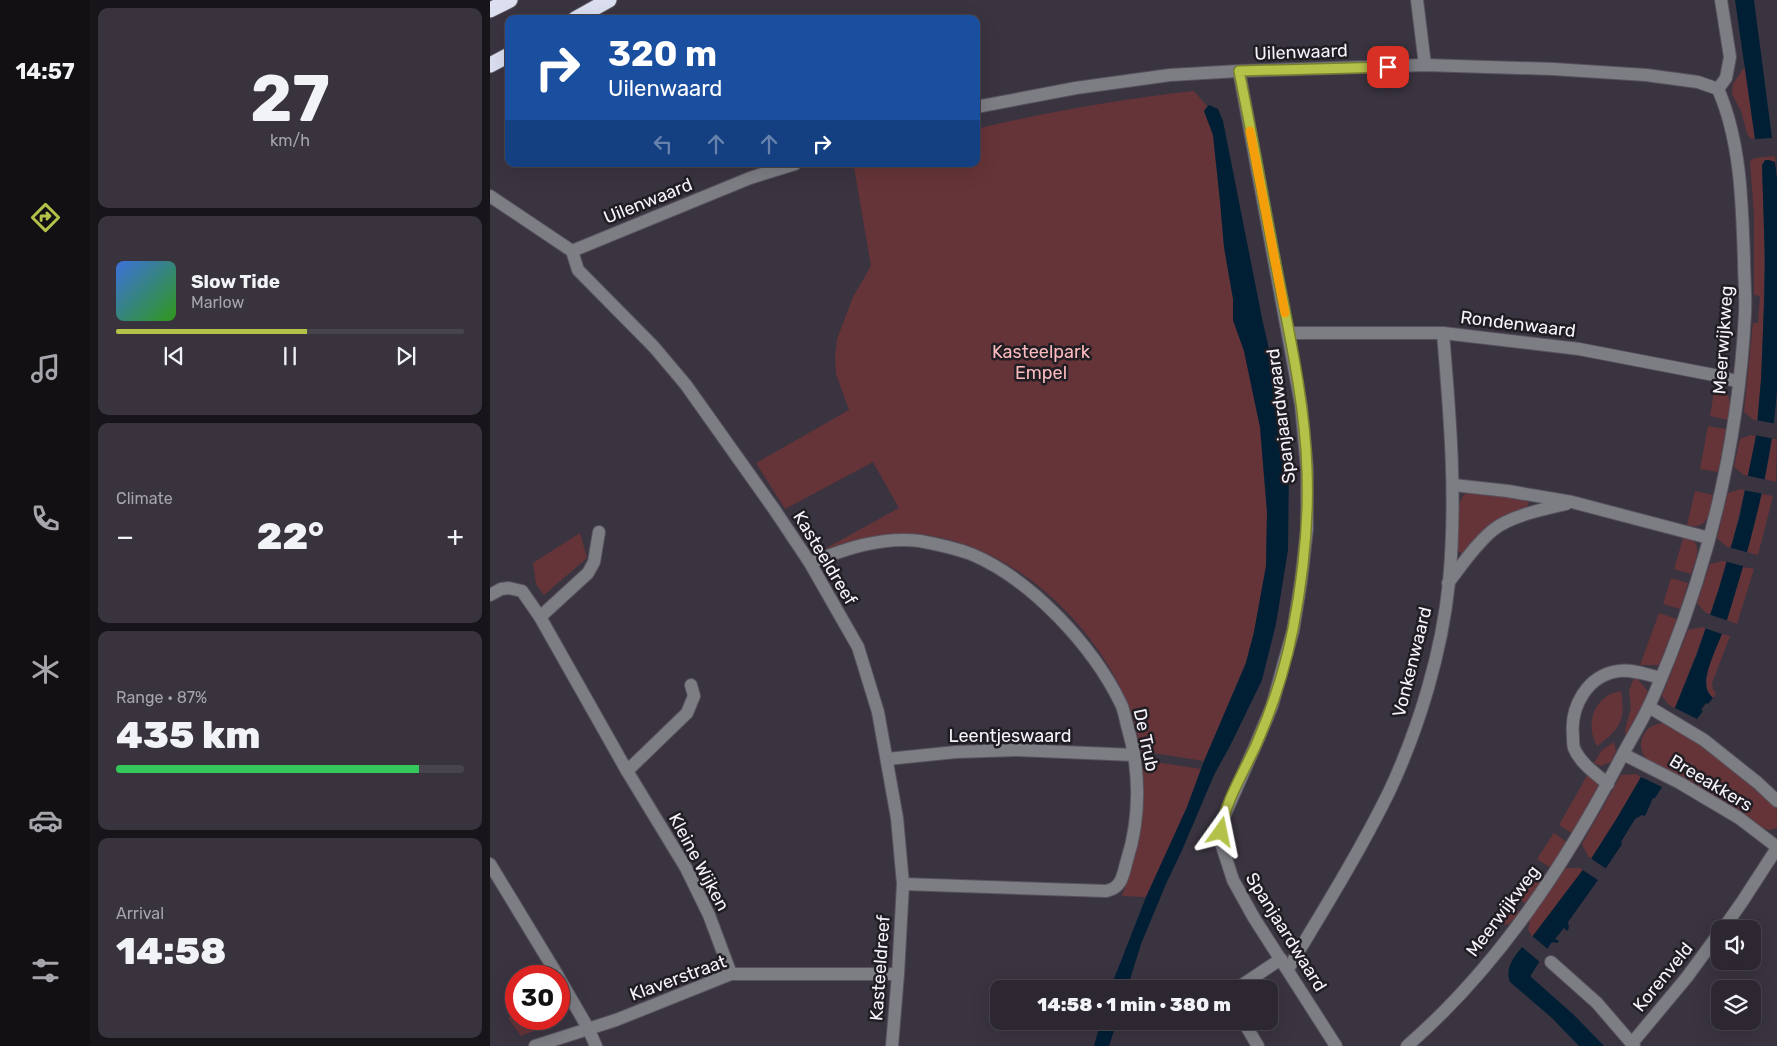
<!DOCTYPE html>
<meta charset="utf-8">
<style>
body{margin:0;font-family:Rubik,sans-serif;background:#38333c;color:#f1f3f6;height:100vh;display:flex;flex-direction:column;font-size:19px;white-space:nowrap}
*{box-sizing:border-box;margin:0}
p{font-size:16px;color:#a6a5ab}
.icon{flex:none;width:28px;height:28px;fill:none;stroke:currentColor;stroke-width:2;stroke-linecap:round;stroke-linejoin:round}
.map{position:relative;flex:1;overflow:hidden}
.drawer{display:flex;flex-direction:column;gap:8px;padding:8px;background:#18151a;width:400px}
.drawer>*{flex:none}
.guide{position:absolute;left:15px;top:15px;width:475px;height:152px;border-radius:10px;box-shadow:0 5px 20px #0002,0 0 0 1px #48444c;background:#1a4fa0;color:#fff;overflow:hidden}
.tools{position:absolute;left:1221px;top:920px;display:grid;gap:10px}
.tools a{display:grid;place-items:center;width:50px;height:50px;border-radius:10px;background:#2c2730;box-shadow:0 5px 20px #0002,0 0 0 1px #48444c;font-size:25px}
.speed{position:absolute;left:15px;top:965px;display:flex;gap:10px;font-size:25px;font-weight:700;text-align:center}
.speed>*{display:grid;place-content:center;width:65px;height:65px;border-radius:50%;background:#2c2730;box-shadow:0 5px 20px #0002,0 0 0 1px #48444c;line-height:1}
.speed .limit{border:8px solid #d22;background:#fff;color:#111}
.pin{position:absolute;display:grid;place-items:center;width:42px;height:42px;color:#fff;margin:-21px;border-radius:10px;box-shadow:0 2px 8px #0006}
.me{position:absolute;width:55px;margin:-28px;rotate:12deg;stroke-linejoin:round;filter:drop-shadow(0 0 4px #0008)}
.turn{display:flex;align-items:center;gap:18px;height:105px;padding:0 20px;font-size:22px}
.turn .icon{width:65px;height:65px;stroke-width:2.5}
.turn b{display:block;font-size:35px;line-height:42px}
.lanes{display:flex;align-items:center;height:48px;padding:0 20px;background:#0003;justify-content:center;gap:25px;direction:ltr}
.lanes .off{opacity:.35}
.big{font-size:38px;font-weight:800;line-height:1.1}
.drawer .widget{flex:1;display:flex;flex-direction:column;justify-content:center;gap:8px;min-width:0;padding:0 18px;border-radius:10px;background:#38333c}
.drawer .dial{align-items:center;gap:0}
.dial b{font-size:65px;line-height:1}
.song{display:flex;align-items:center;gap:15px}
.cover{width:60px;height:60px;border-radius:8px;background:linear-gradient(135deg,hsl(220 70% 55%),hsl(110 70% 35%))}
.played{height:5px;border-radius:2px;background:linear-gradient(90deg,#b5c24a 55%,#48444c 55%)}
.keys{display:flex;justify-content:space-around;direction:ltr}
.heat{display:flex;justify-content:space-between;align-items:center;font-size:28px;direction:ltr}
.charge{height:8px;border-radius:4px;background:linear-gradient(90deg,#34c759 87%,#48444c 0)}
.trip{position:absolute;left:500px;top:980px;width:288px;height:50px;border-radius:10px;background:#2c2730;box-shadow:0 5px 20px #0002,0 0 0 1px #48444c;font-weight:800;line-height:50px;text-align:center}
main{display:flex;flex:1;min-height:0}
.menu{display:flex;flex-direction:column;width:90px;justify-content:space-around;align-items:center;background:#121013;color:#a6a5ab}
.menu .icon{width:35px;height:35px}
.menu .on{color:#b5c24a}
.menu b{font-size:22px;color:#f1f3f6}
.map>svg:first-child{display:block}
.green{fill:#653438}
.water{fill:#001f35}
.pier{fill:#3a3440}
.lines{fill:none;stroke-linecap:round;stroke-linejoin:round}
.minor-casing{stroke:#58525e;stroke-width:14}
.highway-casing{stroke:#58525e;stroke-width:17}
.minor{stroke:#7c7e84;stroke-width:12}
.highway{stroke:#dcdff0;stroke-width:15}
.route-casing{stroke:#767e30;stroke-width:12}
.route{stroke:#b5c24a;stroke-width:9}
.slow{stroke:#f59e0b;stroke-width:9}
.labels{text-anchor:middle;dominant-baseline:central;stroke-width:5;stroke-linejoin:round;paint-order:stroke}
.street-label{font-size:18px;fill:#f7f2fb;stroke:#201d23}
.park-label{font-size:18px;fill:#fbbabd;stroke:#201d23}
</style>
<main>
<nav class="menu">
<b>14:57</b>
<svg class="icon on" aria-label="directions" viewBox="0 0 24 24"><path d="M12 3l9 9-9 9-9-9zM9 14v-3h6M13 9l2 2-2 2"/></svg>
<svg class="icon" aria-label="music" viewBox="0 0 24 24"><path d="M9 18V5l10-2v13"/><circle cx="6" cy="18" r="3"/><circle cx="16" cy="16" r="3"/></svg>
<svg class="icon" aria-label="phone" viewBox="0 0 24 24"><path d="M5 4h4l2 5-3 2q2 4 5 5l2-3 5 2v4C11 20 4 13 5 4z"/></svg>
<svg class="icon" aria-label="climate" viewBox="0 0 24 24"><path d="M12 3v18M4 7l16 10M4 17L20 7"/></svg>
<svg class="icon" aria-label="car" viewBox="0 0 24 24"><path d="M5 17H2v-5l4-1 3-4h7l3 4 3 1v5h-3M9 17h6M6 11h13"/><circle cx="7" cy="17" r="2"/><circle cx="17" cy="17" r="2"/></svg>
<svg class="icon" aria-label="filters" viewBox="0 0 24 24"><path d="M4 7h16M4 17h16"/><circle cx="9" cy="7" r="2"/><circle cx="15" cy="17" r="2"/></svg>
</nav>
<section class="drawer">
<div class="widget dial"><b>27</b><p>km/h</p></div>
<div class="widget">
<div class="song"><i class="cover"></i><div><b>Slow Tide</b><p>Marlow</p></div></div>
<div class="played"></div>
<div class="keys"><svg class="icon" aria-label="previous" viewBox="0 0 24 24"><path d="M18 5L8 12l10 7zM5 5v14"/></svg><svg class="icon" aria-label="pause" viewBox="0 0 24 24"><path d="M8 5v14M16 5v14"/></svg><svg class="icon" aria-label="next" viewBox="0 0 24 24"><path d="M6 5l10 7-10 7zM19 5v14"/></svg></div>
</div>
<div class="widget"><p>Climate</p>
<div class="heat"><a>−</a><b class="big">22°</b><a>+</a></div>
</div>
<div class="widget"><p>Range · 87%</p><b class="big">435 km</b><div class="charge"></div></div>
<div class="widget"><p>Arrival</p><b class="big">14:58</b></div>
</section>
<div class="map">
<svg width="1287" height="1046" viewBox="0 0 1287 1046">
<rect width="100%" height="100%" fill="#3a3440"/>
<g class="green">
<path d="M1255 66 1265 139 1260 138 1257 133 1251 111 1242 94 1243 84Z"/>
<path d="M704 91 717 106 714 111 723 135 730 201 734 247 743 299V320L754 351 770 427 777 512 776 566 764 632 756 662 714 761 651 751C646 726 639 702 626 679 587 607 512 542 428 534 394 531 363 540 331 551L409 508 383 462 295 509 266 463 359 410 346 374 345 357 347 339 363 297 381 266 364 167 373 164H486V129C558 112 630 99 704 91Z"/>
<path d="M1285 156 1286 167 1284 162 1272 165C1276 251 1274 335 1269 421L1264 420 1254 412 1263 323H1268L1270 296 1264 295V216L1260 161 1265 158Z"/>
<path d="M1225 386C1244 393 1240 403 1238 420L1220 416Z"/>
<path d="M1218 426 1236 429 1228 472 1210 469Z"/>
<path d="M1261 435 1266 436 1258 476 1254 475 1244 467 1250 439Z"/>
<path d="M1282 439H1287L1286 482 1275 479Z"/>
<path d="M1251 489 1255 490 1241 548 1237 547 1227 538 1238 493Z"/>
<path d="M1205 491 1223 495C1219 512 1219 531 1197 525Z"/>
<path d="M977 493 1036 499 1039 503 1036 508 972 554 967 550 969 504 973 496Z"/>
<path d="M1272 494 1283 496 1268 555 1257 552Z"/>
<path d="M90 533 97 558 54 595 46 584 43 563Z"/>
<path d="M1194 535C1215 544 1206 556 1201 574L1184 569Z"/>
<path d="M1233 561 1237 562 1221 614 1216 613 1207 603 1220 564Z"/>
<path d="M1253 567 1264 569 1247 624 1237 620Z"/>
<path d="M1181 578 1198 583 1190 609 1173 604Z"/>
<path d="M1169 613 1187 619 1169 665H1150Z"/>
<path d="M1212 627 1216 628 1185 708 1179 705 1172 696 1198 630Z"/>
<path d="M1232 634 1240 636 1222 683 1223 690 1226 693 1223 698C1207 683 1226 651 1232 634Z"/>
<path d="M1144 678H1147L1158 692 1136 738 1135 730 1141 708 1139 691Z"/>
<path d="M1131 691C1136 720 1130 729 1107 746 1094 723 1105 695 1131 691Z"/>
<path d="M1172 723 1180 725C1218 750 1253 778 1287 809V828L1279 830 1273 828 1156 759C1145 745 1153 725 1172 723Z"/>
<path d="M1124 742 1126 751 1121 762 1111 766 1104 763 1112 750Z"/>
<path d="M652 760 711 769 697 807 656 897 632 896C650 847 655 812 652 760Z"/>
<path d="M1098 774 1106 782 1109 787 1083 834 1069 825Z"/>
<path d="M1146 774 1151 777 1127 818 1101 859 1098 856 1092 844 1131 775Z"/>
<path d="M1064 833 1078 843 1061 868 1047 859Z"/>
<path d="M1042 867 1056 876 1036 904 1023 894Z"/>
<path d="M1076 868H1090L1093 870 1042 937 1038 929 1040 923 1038 922Z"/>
<path d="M1018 903 1030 912 1019 924 1013 925 1005 921Z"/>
<path d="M26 1013V1019H56L59 1025 31 1036 18 1018Z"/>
</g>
<g class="water">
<path d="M1245 0H1264L1282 138 1265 139Z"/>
<path d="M719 105 728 109 733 121 773 323 790 396 799 460 798 550 786 624 772 680 741 744 724 775 693 848 676 884 651 944 637 989H620L656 897 697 807 714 761 756 663 764 632 776 566 777 512 770 427 754 351 743 320V299L734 247 730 201 723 135 714 111Z"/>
<path d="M1275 160H1279L1285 162 1287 179V391C1281 472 1259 550 1235 626 1230 640 1214 672 1216 685 1216 690 1219 694 1223 698L1218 704 1216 703 1211 710 1213 711 1207 719 1185 708 1207 654 1229 588 1249 519 1266 436 1271 379 1274 306 1275 261 1272 165Z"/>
<path d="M1151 777 1172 787 1165 798H1163L1155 816 1152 815 1145 819 1131 842 1132 844 1108 880 1078 922 1079 928 1077 931 1074 928 1065 939 1069 941 1067 943 1063 942 1061 943 1041 975V977L1084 1015 1114 1046H1089L1062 1018 1020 982C1013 965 1031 948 1042 937L1101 859 1127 818Z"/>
<path d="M611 1021H627L619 1046H604Z"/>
</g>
<g class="pier">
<path d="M1266 420 1287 424 1285 439 1264 435Z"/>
<path d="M1255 475 1277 480 1274 494 1253 490Z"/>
<path d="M1238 547 1260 553 1256 567 1234 561Z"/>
<path d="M1218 614 1239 621 1235 635 1214 628Z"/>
<path d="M1099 857 1118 870 1111 882 1091 869Z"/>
<path d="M1041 935 1059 950 1051 963 1032 947H1029Z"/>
</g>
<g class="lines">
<defs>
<g id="minor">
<path d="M927 0 935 65"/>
<path d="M749 71 811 405 817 469V529L811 581 803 631 793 666 782 706 766 744 733 819 732 846 743 880 764 918 846 1046"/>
<path d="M1228 89 1236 78 1240 57 1231 0"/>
<path d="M486 107 586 88 680 75 749 71 935 65 1063 69 1156 75 1208 82 1228 89"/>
<path d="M0 196 82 251 88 270 164 347 196 385 284 509 320 563 368 647 388 712 407 818 413 884 408 974 402 1046"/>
<path d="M82 251 260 178 305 164"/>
<path d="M799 333H953L1089 349 1224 375 1249 382"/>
<path d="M963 485 1018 491 1082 502 1219 538"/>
<path d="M320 563C354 549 392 536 430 541 446 544 465 548 481 554 541 579 603 646 631 704 634 710 635 718 637 725 650 768 651 816 637 860 633 873 633 888 616 891L413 884"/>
<path d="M958 583C972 565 985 545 1003 530 1020 516 1054 509 1076 504"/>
<path d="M0 595 11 589 19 588 32 591 50 617 137 771 196 868 219 915 241 974"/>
<path d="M50 617 98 573 104 562 109 532"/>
<path d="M1159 707 1214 740 1268 783 1287 801"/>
<path d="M1133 754 1190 783 1249 818 1287 847"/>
<path d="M397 759 466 752 527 750 644 755"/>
<path d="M137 771 197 713 204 696 201 685"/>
<path d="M1118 784C1106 774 1090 763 1084 748 1083 745 1083 740 1083 736 1080 707 1097 675 1129 671 1143 669 1158 675 1171 678"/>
<path d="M0 864 68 976"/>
<path d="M1233 929 1252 902 1287 848"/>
<path d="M1061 962 1107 1003 1144 1046"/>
<path d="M798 969C833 911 869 853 899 792 929 728 952 652 959 582 967 498 960 416 953 333"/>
<path d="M69 978 98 1028 106 1046"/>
<path d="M746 989 791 959"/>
<path d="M753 1021 768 1046"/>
<path d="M1142 1043 1197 977 1230 932"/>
<path d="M45 1046 126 1020 241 974H408"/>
<path d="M917 1046C1009 966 1077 862 1133 754 1141 739 1151 723 1158 708 1166 692 1172 675 1179 659 1223 549 1249 432 1255 313 1256 296 1254 278 1254 260 1252 203 1251 142 1228 89"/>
</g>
<g id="highway">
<path d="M0 10 20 0"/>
<path d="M85 19 119 0"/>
<path d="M0 65 19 55"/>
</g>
</defs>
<use href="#minor" class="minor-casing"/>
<use href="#highway" class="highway-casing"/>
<use href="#minor" class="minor"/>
<use href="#highway" class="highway"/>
</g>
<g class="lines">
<defs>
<path id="route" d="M731 832C735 801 753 774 766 745 782 709 795 669 803 629 813 577 819 523 817 470 815 401 798 328 785 260 773 197 762 134 749 71L898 67"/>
</defs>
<use href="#route" class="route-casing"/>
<use href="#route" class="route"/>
<path class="slow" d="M760 131 795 313"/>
</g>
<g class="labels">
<g class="street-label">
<text transform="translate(811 52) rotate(-2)">Uilenwaard</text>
<text transform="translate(158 201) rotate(-22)">Uilenwaard</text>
<text transform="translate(1028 324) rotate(7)">Rondenwaard</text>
<text transform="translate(1233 340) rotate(-86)">Meerwijkweg</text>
<text transform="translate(791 416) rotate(-97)">Spanjaardwaard</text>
<text transform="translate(335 558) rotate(59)">Kasteeldreef</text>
<text transform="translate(922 662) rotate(-76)">Vonkenwaard</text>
<text x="520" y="736">Leentjeswaard</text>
<text transform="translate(656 740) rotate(78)">De Trub</text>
<text transform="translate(1221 783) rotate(31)">Breeakkers</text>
<text transform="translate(209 862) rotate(62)">Kleine Wijken</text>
<text transform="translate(1013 911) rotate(-53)">Meerwijkweg</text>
<text transform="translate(796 932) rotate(58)">Spanjaardwaard</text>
<text transform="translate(390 968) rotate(-86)">Kasteeldreef</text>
<text transform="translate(1173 977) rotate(-51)">Korenveld</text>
<text transform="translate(188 978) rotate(-20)">Klaverstraat</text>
</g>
<g class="park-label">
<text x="551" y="352">Kasteelpark<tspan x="551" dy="21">Empel</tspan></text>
</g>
</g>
</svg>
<div class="tools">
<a><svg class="icon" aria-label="sound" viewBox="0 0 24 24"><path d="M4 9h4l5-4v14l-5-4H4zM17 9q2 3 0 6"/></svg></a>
<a><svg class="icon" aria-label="layers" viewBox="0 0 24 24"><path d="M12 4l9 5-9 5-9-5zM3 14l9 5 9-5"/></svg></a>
</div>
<div class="speed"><div class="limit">30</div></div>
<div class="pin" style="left:898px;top:67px;background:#d93025"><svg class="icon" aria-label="arrive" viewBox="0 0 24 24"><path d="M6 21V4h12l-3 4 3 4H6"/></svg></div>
<svg class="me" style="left:731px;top:832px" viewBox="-20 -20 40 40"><path d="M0-17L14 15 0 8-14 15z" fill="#b5c24a" stroke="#fff" stroke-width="4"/></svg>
<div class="trip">14:58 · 1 min · 380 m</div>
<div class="guide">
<div class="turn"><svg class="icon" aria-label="right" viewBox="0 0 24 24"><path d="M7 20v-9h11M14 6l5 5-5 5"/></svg><div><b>320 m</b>Uilenwaard</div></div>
<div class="lanes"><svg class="icon off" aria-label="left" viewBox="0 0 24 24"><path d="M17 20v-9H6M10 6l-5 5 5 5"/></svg><svg class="icon off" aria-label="ahead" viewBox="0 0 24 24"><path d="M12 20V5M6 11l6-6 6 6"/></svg><svg class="icon off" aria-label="ahead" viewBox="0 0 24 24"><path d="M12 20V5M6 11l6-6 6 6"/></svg><svg class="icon" aria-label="right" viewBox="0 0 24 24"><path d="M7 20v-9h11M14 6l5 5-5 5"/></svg></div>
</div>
</div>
</main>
